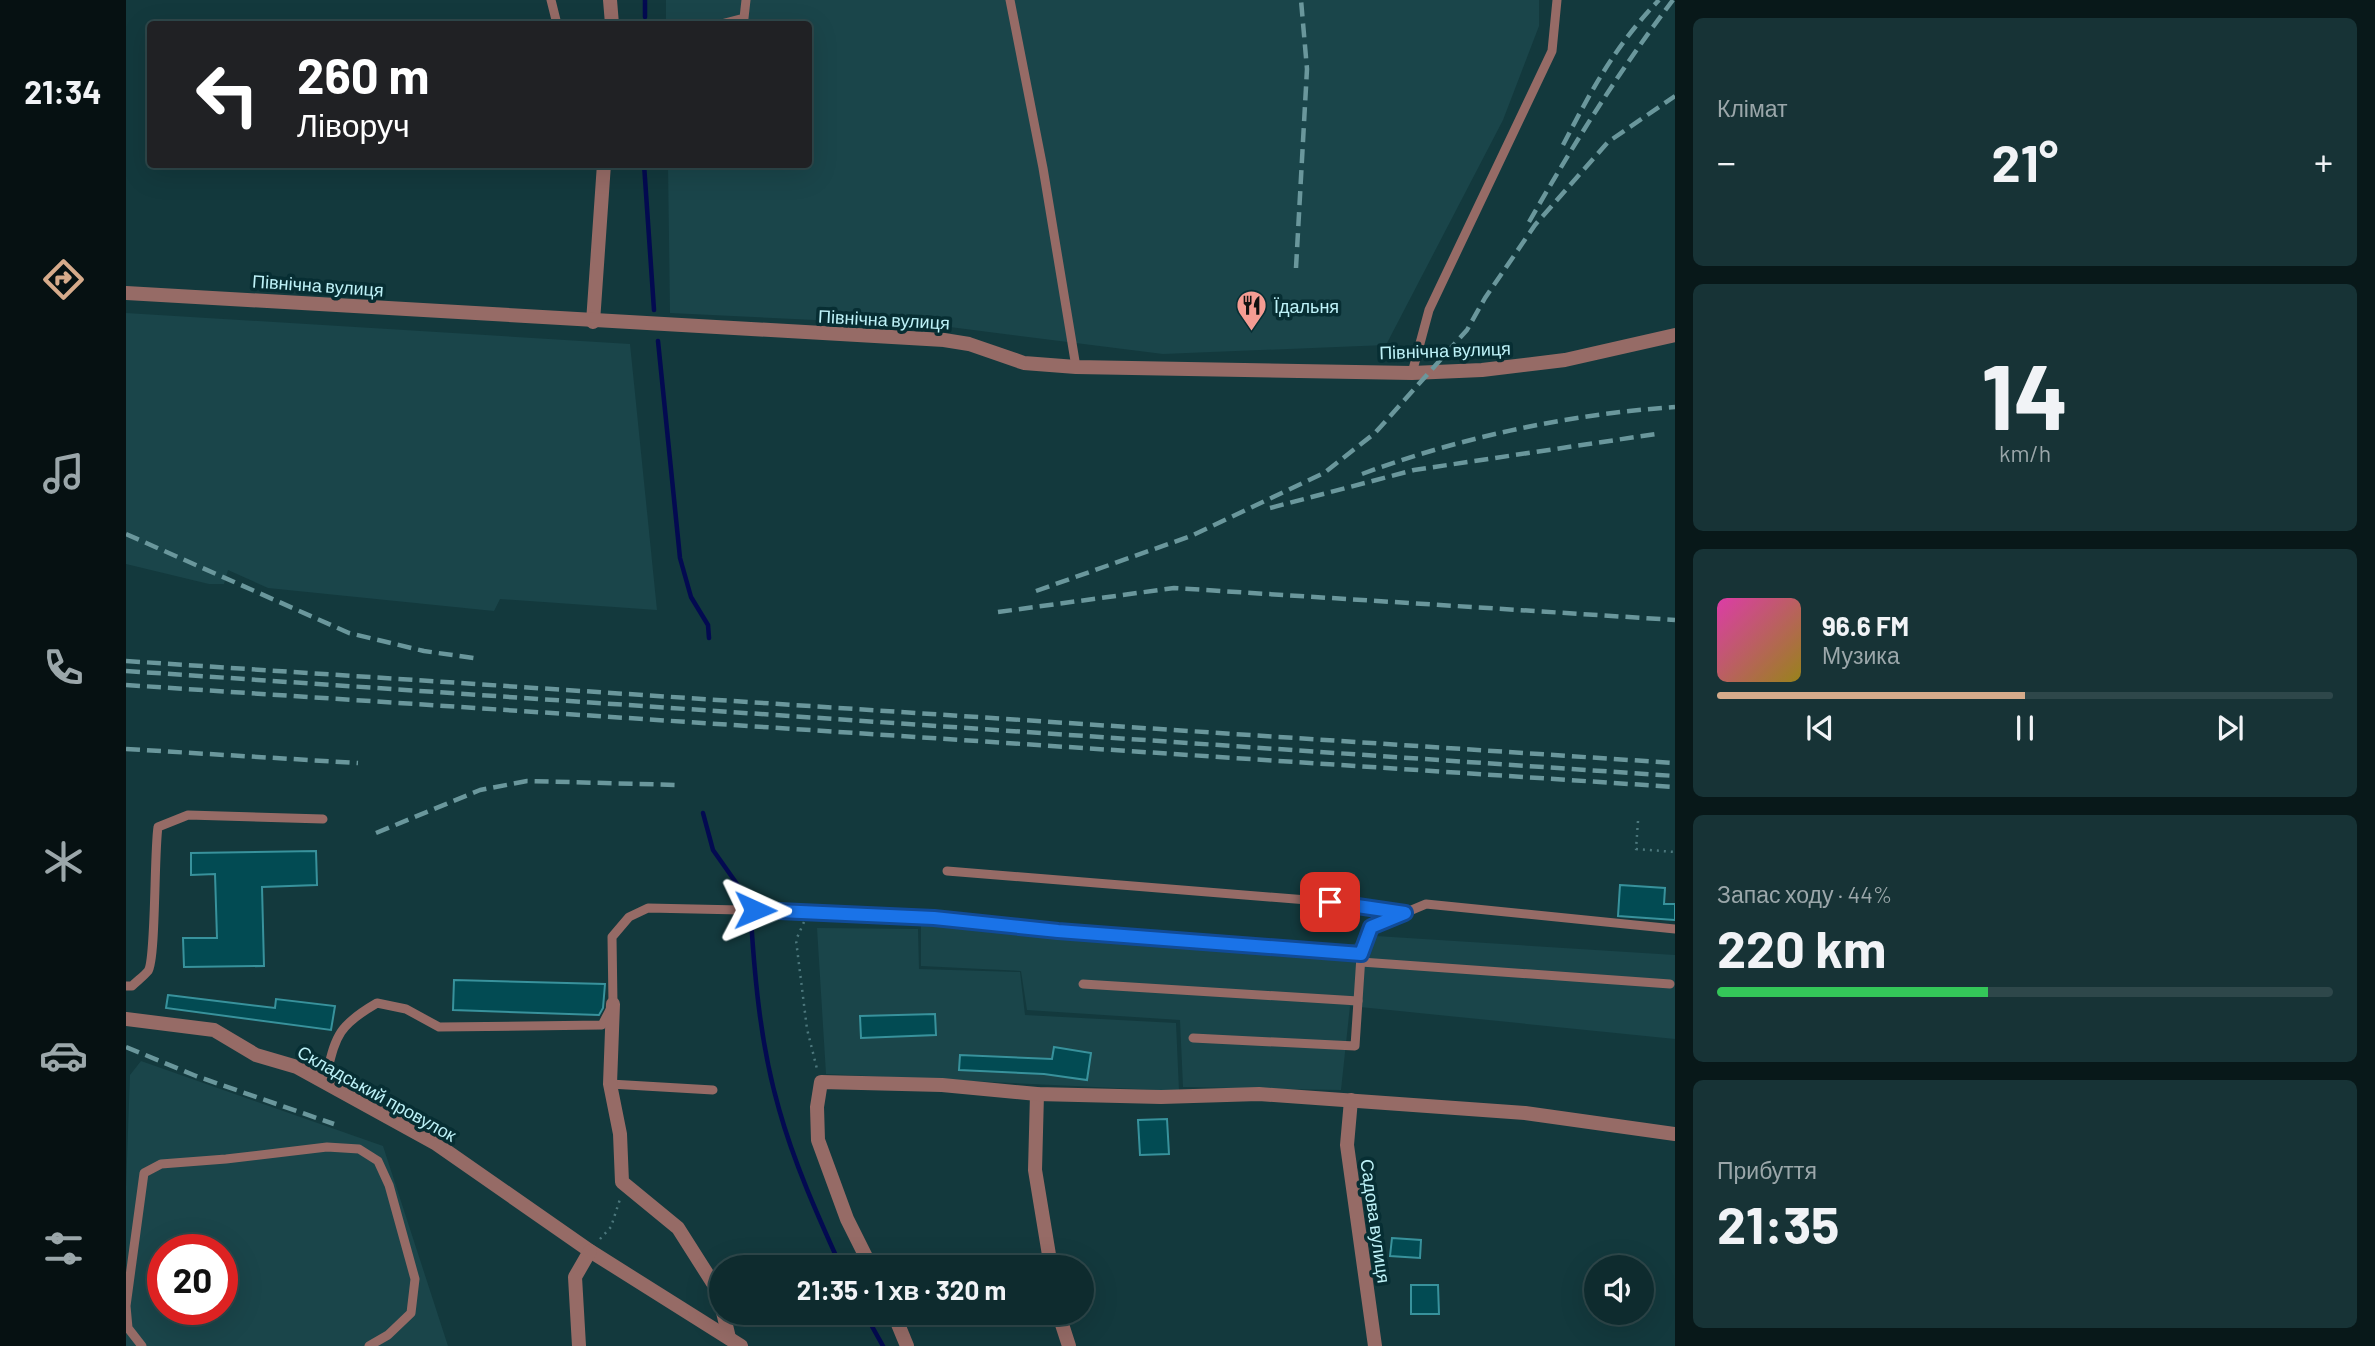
<!DOCTYPE html>
<html lang="uk">
<meta charset="utf-8">
<style>
body{margin:0;font-family:Barlow,sans-serif;background:#173336;color:#f1f3f6;height:100vh;display:flex;flex-direction:column;font-size:26px;white-space:nowrap}
*{box-sizing:border-box;margin:0}
p{font-size:23px;color:#9ba7aa}
.icon{flex:none;width:38px;height:38px;fill:none;stroke:currentColor;stroke-width:2;stroke-linecap:round;stroke-linejoin:round}
.map{position:relative;flex:1;overflow:hidden}
.panel{display:flex;flex-direction:column;gap:18px;padding:18px;background:#081819;width:700px}
.panel>*{flex:none}
.banner{position:absolute;left:21px;top:21px;width:665px;height:147px;border-radius:7px;box-shadow:0 7px 28px #0002,0 0 0 2px #2e474a;background:#202124;color:#fff;overflow:hidden}
.fabs{position:absolute;left:1458px;top:1255px;display:grid;gap:14px}
.fabs a{display:grid;place-items:center;width:70px;height:70px;border-radius:50%;background:#0e2b2e;box-shadow:0 7px 28px #0002,0 0 0 2px #2e474a;font-size:35px}
.speed{position:absolute;left:21px;top:1234px;display:flex;gap:14px;font-size:35px;font-weight:700;text-align:center}
.speed>*{display:grid;place-content:center;width:91px;height:91px;border-radius:50%;background:#0e2b2e;box-shadow:0 7px 28px #0002,0 0 0 2px #2e474a;line-height:1}
.speed .limit{border:10px solid #d22;background:#fff;color:#111}
.pin{position:absolute;display:grid;place-items:center;width:60px;height:60px;color:#fff;margin:-30px;border-radius:14px;box-shadow:0 4px 10px #0006}
.me{position:absolute;width:77px;margin:-38px;rotate:91deg;stroke-linejoin:round;filter:drop-shadow(0 0 5px #0008)}
.turn{display:flex;align-items:center;gap:24px;height:147px;padding:0 35px;font-size:32px}
.turn .icon{width:91px;height:91px;stroke-width:2.5}
.turn b{display:block;font-size:49px;line-height:60px}
.big{font-size:52px;font-weight:700;line-height:1.1}
.panel .widget{flex:1;display:flex;flex-direction:column;justify-content:center;gap:10px;min-width:0;padding:0 24px;border-radius:10px;background:#173336}
.panel .dial{align-items:center;gap:0}
.dial b{font-size:91px;line-height:1}
.song{display:flex;align-items:center;gap:21px}
.cover{width:84px;height:84px;border-radius:10px;background:linear-gradient(135deg,hsl(320 70% 55%),hsl(50 70% 35%))}
.played{height:7px;border-radius:4px;background:linear-gradient(90deg,#d6ab8b 50%,#2e474a 50%)}
.keys{display:flex;justify-content:space-around;direction:ltr}
.heat{display:flex;justify-content:space-between;align-items:center;font-size:38px;direction:ltr}
.charge{height:10px;border-radius:5px;background:linear-gradient(90deg,#34c759 44%,#2e474a 0)}
.trip{position:absolute;left:583px;top:1255px;width:385px;height:70px;border-radius:35px;background:#0e2b2e;box-shadow:0 7px 28px #0002,0 0 0 2px #2e474a;font-weight:700;line-height:70px;text-align:center}
main{display:flex;flex:1;min-height:0}
.tabs{display:flex;flex-direction:column;width:126px;justify-content:space-around;align-items:center;background:#061112;color:#9ba7aa}
.tabs .icon{width:49px;height:49px}
.tabs .current{color:#d6ab8b}
.tabs b{font-size:32px;color:#f1f3f6}
.map>svg:first-child{display:block}
.built{fill:#1a454a;fill-rule:evenodd}
.lines{fill:none;stroke-linecap:round;stroke-linejoin:round}
.stream{stroke:#030a51;stroke-width:4.5}
.building{fill:#024b53;stroke:#38929c;stroke-width:2}
.path{stroke:#4c777c;stroke-width:2.5;stroke-dasharray:2 5;stroke-linecap:butt}
.service{stroke:#966b66;stroke-width:9}
.minor{stroke:#966b66;stroke-width:14}
.tertiary{stroke:#966b66;stroke-width:14}
.rail{stroke:#6a979c;stroke-width:4.5;stroke-dasharray:14 7;stroke-linecap:butt}
.route-casing{stroke:#114b97;stroke-width:18}
.route{stroke:#1a73e8;stroke-width:12}
.labels{text-anchor:middle;dominant-baseline:central;stroke-width:7;stroke-linejoin:round;paint-order:stroke}
.street-label{font-size:18px;fill:#bef2f8;stroke:#072e33}
.poi-label{font-size:18px;fill:#bef2f8;stroke:#072e33;text-anchor:start}
</style>
<main>
<nav class="tabs">
<b>21:34</b>
<svg class="icon current" aria-label="directions" viewBox="0 0 24 24"><path d="M12 3l9 9-9 9-9-9zM9 14v-3h6M13 9l2 2-2 2"/></svg>
<svg class="icon" aria-label="music" viewBox="0 0 24 24"><path d="M9 18V5l10-2v13"/><circle cx="6" cy="18" r="3"/><circle cx="16" cy="16" r="3"/></svg>
<svg class="icon" aria-label="phone" viewBox="0 0 24 24"><path d="M5 4h4l2 5-3 2q2 4 5 5l2-3 5 2v4C11 20 4 13 5 4z"/></svg>
<svg class="icon" aria-label="climate" viewBox="0 0 24 24"><path d="M12 3v18M4 7l16 10M4 17L20 7"/></svg>
<svg class="icon" aria-label="car" viewBox="0 0 24 24"><path d="M5 17H2v-5l4-1 3-4h7l3 4 3 1v5h-3M9 17h6M6 11h13"/><circle cx="7" cy="17" r="2"/><circle cx="17" cy="17" r="2"/></svg>
<svg class="icon" aria-label="filters" viewBox="0 0 24 24"><path d="M4 7h16M4 17h16"/><circle cx="9" cy="7" r="2"/><circle cx="15" cy="17" r="2"/></svg>
</nav>
<div class="map">
<svg width="1549" height="1346" viewBox="0 0 1549 1346">
<rect width="100%" height="100%" fill="#13393d"/>
<g class="built">
<path d="M540 0H1413V26L1377 120 1260 345 1037 354 816 326 544 313 542 165 682 164V24H540Z"/>
<path d="M0 313 504 344 531 610 374 599 368 611 142 588 102 570 98 584H83L0 564Z"/>
<path d="M795 913 1224 945 1250 936 1549 955V1039L1224 1006 1215 1090 1057 1087 1054 1020 901 1010 895 971 795 966Z"/>
<path d="M691 928 792 929 793 969 894 972 899 1015 1050 1023 1053 1091 700 1074Z"/>
<path d="M15 1061 257 1146 322 1346H0V1187L4 1075ZM37 1250H96V1309H37Z"/>
</g>
<g class="lines">
<g class="stream">
<path d="M519 17V0"/>
<path d="M518 164 528 310"/>
<path d="M532 341 554 558 565 597 582 625 583 638"/>
<path d="M577 813 587 850 623 901"/>
<path d="M625 919C629 982 635 1047 653 1109 668 1163 692 1216 715 1267"/>
<path d="M738 1312 757 1346"/>
</g>
</g>
<g class="building">
<path d="M190 851 191 885 136 887 138 966 58 967 57 938H91L89 874 65 875V853Z"/>
<path d="M1494 885 1539 888 1538 904H1549V920L1492 916Z"/>
<path d="M328 980 479 984 477 1008 473 1015 327 1010Z"/>
<path d="M42 995 149 1008 150 999 209 1006 205 1030 40 1008Z"/>
<path d="M809 1014 810 1035 735 1038 734 1016Z"/>
<path d="M928 1047 965 1053 961 1080 918 1074 833 1070 834 1055 926 1059Z"/>
<path d="M1041 1119 1043 1154 1014 1155 1012 1120Z"/>
<path d="M1266 1238 1295 1240 1294 1258 1264 1256Z"/>
<path d="M1285 1285H1312L1313 1314H1285Z"/>
</g>
<g class="lines">
<g class="path">
<path d="M1512 821 1510 849 1549 852"/>
<path d="M678 922 670 940 681 1029 691 1069"/>
<path d="M474 1239 485 1227 494 1199"/>
</g>
<g class="service">
<path d="M425 0 431 24"/>
<path d="M884 0 917 168 950 367"/>
<path d="M595 24 618 18 620 0"/>
<path d="M1286 373 1303 310 1426 51 1431 0"/>
<path d="M821 871 1231 904 1277 912"/>
<path d="M1235 962 1544 984"/>
<path d="M957 984 1232 1001"/>
<path d="M0 986H6C11 981 18 976 22 971 30 960 28 852 32 827L62 815 197 819"/>
<path d="M1067 1038 1229 1046 1235 956"/>
<path d="M198 1084C210 1038 208 1028 251 1003L280 1009 313 1027 476 1025 487 1004 486 937 503 917 522 908 715 912 808 918 932 931 1235 955 1245 927 1300 904 1549 929"/>
<path d="M484 1084 587 1090"/>
<path d="M16 1346 2 1328 0 1306 18 1173 35 1164 100 1159 201 1147 233 1149 252 1161 263 1185 289 1279 285 1313 262 1335 243 1346"/>
</g>
<g class="minor">
<path d="M484 0 486 24"/>
<path d="M467 322 478 164"/>
<path d="M487 1004 484 1084 494 1134 496 1182 552 1228 592 1291 595 1303"/>
<path d="M0 1019 88 1030 130 1055 171 1067 309 1143 464 1251 615 1346"/>
<path d="M911 1094 909 1170 925 1267"/>
<path d="M1225 1100 1221 1145 1249 1346"/>
<path d="M745 1267 721 1219 692 1140 691 1107 695 1082 816 1085 911 1094 1035 1097 1133 1094 1399 1113 1549 1134"/>
<path d="M597 1312 603 1338"/>
<path d="M767 1312 781 1346"/>
<path d="M932 1312 943 1346"/>
<path d="M453 1346 449 1277 464 1251"/>
</g>
<path class="tertiary" d="M0 293 818 340 843 344 898 363 950 367 1286 373 1356 370 1439 360 1549 335"/>
<g class="rail">
<path d="M1437 145C1466 89 1489 46 1533 0"/>
<path d="M1403 222C1447 145 1493 71 1547 0"/>
<path d="M1170 268 1181 69 1175 0"/>
<path d="M1236 474C1335 437 1444 414 1549 407"/>
<path d="M1144 508 1288 470 1530 434"/>
<path d="M0 534 223 633 298 651 354 659"/>
<path d="M910 591 1065 536 1198 473 1249 433 1341 330 1359 298 1409 225 1482 142 1549 96"/>
<path d="M872 612 1048 588 1549 620"/>
<path d="M0 661 1549 763"/>
<path d="M0 671 1549 776"/>
<path d="M0 685 1549 787"/>
<path d="M0 749 232 763"/>
<path d="M250 833 354 790 401 781 553 785"/>
<path d="M0 1047 70 1076 208 1124"/>
</g>
</g>
<g class="lines">
<defs>
<path id="route" d="M629 910 808 918 932 931 1235 954 1245 927 1279 913 1204 902"/>
</defs>
<use href="#route" class="route-casing"/>
<use href="#route" class="route"/>
</g>
<defs>
<symbol id="restaurant-pin" viewBox="-11 -11 22 30"><path d="M0 17L-7.5 6A9.5 9.5 0 1 1 7.5 6Z" fill="#f59c93" stroke="#072e33"/><path d="M-5-6h1v4h1v-4h1v4h1v-4h1v5L-1.5 .5V6h-2V.5L-5-1ZM5-6V6H3V1.5H1.5Q1.5-4 5-6Z" fill="#111"/></symbol>
</defs>
<g fill-rule="evenodd">
<use href="#restaurant-pin" x="1108" y="288" width="35" height="47"/>
</g>
<g class="labels">
<g class="street-label">
<text transform="translate(192 285) rotate(4)">Північна вулиця</text>
<text transform="translate(758 319) rotate(3)">Північна вулиця</text>
<text transform="translate(1319 350) rotate(-2)">Північна вулиця</text>
<text transform="translate(251 1093) rotate(29)">Складський провулок</text>
<text transform="translate(1250 1221) rotate(82)">Садова вулиця</text>
</g>
<g class="poi-label">
<text x="1148" y="306">Їдальня</text>
</g>
</g>
</svg>
<div class="fabs">
<a><svg class="icon" aria-label="sound" viewBox="0 0 24 24"><path d="M4 9h4l5-4v14l-5-4H4zM17 9q2 3 0 6"/></svg></a>
</div>
<div class="speed"><div class="limit">20</div></div>
<div class="pin" style="left:1204px;top:902px;background:#d93025"><svg class="icon" aria-label="arrive" viewBox="0 0 24 24"><path d="M6 21V4h12l-3 4 3 4H6"/></svg></div>
<svg class="me" style="left:629px;top:910px" viewBox="-20 -20 40 40"><path d="M0-17L14 15 0 8-14 15z" fill="#1a73e8" stroke="#fff" stroke-width="4"/></svg>
<div class="trip">21:35 · 1 хв · 320 m</div>
<div class="banner">
<div class="turn"><svg class="icon" aria-label="left" viewBox="0 0 24 24"><path d="M17 20v-9H6M10 6l-5 5 5 5"/></svg><div><b>260 m</b>Ліворуч</div></div>
</div>
</div>
<section class="panel">
<div class="widget"><p>Клімат</p>
<div class="heat"><a>−</a><b class="big">21°</b><a>+</a></div>
</div>
<div class="widget dial"><b>14</b><p>km/h</p></div>
<div class="widget">
<div class="song"><i class="cover"></i><div><b>96.6 FM</b><p>Музика</p></div></div>
<div class="played"></div>
<div class="keys"><svg class="icon" aria-label="previous" viewBox="0 0 24 24"><path d="M18 5L8 12l10 7zM5 5v14"/></svg><svg class="icon" aria-label="pause" viewBox="0 0 24 24"><path d="M8 5v14M16 5v14"/></svg><svg class="icon" aria-label="next" viewBox="0 0 24 24"><path d="M6 5l10 7-10 7zM19 5v14"/></svg></div>
</div>
<div class="widget"><p>Запас ходу · 44%</p><b class="big">220 km</b><div class="charge"></div></div>
<div class="widget"><p>Прибуття</p><b class="big">21:35</b></div>
</section>
</main>
